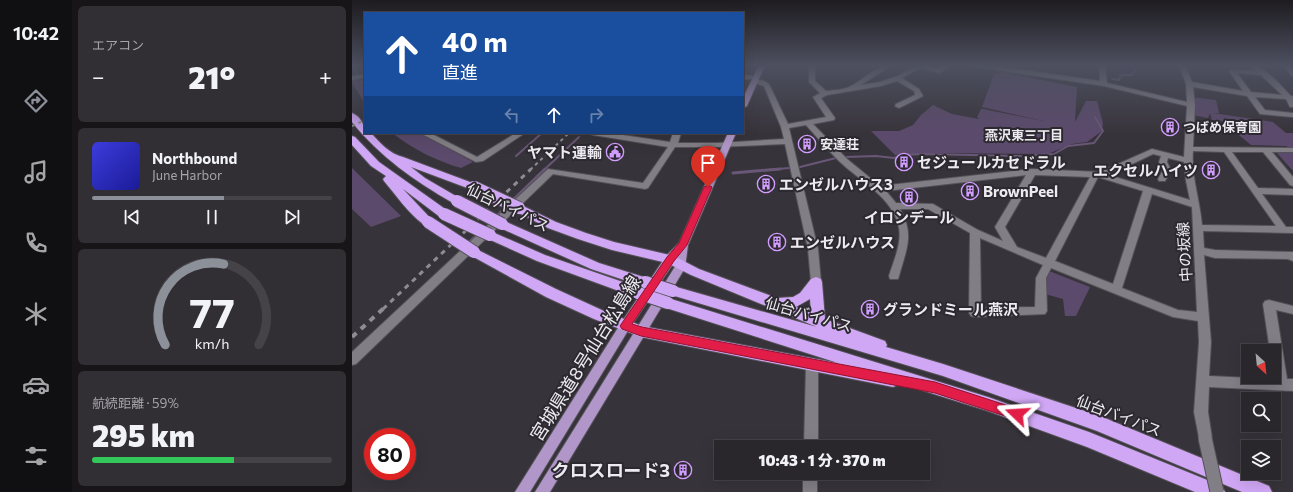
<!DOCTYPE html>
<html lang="ja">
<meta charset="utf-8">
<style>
body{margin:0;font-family:Commissioner,"Noto Sans JP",sans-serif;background:#312e34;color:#f1f3f6;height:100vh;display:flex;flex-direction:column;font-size:15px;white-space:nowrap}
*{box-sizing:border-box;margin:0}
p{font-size:13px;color:#a5a5a9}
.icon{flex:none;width:22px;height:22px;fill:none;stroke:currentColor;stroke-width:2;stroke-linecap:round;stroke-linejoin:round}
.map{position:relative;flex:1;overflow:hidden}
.drawer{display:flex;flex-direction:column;gap:6px;padding:6px;background:#171518;width:280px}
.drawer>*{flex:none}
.top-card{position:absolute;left:12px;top:12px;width:380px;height:122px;border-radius:0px;box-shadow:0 4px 16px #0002,0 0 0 1px #454348;background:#1a4fa0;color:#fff;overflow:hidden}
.needle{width:26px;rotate:153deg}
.tools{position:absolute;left:889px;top:344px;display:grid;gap:8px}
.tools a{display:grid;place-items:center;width:40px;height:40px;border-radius:0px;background:#29262c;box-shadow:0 4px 16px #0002,0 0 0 1px #454348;font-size:20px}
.speed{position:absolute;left:12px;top:428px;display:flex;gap:8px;font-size:20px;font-weight:700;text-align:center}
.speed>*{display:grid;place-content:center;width:52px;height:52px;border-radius:50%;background:#29262c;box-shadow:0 4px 16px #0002,0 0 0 1px #454348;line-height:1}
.speed .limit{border:6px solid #d22;background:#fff;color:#111}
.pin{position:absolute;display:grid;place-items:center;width:34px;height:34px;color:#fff;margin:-41px -17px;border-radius:50% 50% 50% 0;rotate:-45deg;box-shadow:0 0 4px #0007}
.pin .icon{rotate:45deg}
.me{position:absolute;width:44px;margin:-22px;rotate:290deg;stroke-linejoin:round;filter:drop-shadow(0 0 3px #0008)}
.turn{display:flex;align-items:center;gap:14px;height:84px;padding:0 12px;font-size:18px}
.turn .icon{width:52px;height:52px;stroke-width:2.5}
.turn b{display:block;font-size:28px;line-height:34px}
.lanes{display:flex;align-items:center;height:38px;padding:0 12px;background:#0003;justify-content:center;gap:20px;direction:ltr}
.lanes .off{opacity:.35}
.big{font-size:30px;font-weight:800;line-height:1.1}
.drawer .widget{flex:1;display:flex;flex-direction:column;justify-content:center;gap:6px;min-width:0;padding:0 14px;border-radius:6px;background:#312e34}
.drawer .dial{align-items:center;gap:0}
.dial svg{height:104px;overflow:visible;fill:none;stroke:#454348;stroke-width:7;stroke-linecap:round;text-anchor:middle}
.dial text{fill:#f1f3f6;stroke:none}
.song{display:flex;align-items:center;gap:12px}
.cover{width:48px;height:48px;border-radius:6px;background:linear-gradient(135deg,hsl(240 70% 55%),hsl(240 70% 35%))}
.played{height:4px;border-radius:2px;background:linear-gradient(90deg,#8c9099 55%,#454348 55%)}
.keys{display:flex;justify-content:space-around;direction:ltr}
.heat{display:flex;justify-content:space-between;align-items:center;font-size:22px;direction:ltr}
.charge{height:6px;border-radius:3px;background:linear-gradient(90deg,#34c759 59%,#454348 0)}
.trip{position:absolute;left:362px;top:440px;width:216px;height:40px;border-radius:0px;background:#29262c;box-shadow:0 4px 16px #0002,0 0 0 1px #454348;font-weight:800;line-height:40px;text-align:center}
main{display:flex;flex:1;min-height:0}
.menu{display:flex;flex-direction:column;width:72px;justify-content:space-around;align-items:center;background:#100f12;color:#a5a5a9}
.menu .icon{width:28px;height:28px}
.menu .selected{color:#8c9099}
.menu b{font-size:18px;color:#f1f3f6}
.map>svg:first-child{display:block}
.green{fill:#5c4a6c}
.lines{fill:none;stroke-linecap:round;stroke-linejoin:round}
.stream-far1{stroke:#685776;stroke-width:2}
.stream{stroke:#685776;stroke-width:3}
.minor-casing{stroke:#545157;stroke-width:2}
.major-casing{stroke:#545157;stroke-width:2}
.highway-casing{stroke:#545157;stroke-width:2}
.minor{fill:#827e86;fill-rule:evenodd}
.major{fill:#b197c9;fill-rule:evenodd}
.highway{fill:#d0a7f5;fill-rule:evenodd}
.rail-far2{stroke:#8e8b91;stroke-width:2;stroke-dasharray:3.5 3.5;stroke-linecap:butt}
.rail-far1{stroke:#8e8b91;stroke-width:3;stroke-dasharray:5 5;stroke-linecap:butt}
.rail{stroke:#8e8b91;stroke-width:4;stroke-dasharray:6 6;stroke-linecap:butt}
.minor-bridge-casing{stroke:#545157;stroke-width:15;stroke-linecap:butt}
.highway-bridge-casing{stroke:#545157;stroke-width:14;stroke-linecap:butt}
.minor-bridge{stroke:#827e86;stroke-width:13}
.highway-bridge{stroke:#d0a7f5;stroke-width:12}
.route{fill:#e11d48;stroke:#92132f}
.labels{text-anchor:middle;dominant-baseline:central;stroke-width:4;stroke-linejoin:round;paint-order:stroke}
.far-poi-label{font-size:13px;font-weight:bold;fill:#eeebf0;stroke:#2d2930;text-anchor:start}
.far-neighbourhood-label{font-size:13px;font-weight:bold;fill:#eeebf0;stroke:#2d2930}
.poi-label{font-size:15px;font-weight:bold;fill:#eeebf0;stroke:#2d2930;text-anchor:start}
.street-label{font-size:15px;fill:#eeebf0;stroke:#2d2930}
.near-street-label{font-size:18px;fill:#eeebf0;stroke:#2d2930}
.near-poi-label{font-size:18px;font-weight:bold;fill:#eeebf0;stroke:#2d2930;text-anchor:end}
</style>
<main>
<nav class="menu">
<b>10:42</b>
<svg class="icon selected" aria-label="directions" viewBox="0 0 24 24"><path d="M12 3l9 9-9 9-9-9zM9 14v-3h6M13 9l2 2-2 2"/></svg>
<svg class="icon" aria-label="music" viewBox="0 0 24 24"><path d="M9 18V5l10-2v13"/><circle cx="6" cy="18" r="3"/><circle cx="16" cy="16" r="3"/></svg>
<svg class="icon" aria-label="phone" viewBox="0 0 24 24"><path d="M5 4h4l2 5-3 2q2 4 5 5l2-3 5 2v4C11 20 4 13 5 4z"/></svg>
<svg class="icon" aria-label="climate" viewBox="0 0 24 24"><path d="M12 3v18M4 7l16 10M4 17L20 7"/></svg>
<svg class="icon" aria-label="car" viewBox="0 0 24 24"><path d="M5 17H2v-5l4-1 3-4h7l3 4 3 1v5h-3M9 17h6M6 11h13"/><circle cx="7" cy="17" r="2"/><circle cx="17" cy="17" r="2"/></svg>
<svg class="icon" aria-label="filters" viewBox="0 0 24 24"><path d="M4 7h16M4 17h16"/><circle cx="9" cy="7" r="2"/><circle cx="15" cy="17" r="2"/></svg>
</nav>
<section class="drawer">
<div class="widget"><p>エアコン</p>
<div class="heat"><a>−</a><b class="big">21°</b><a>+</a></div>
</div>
<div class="widget">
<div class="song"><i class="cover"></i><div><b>Northbound</b><p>June Harbor</p></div></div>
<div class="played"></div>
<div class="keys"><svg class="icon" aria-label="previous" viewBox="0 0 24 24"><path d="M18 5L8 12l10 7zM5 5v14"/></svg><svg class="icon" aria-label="pause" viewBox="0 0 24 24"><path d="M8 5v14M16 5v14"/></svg><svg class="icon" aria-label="next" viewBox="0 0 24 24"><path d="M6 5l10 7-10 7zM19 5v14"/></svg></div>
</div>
<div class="widget dial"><svg viewBox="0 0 100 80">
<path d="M14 69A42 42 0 1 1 86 69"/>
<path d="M14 69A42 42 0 0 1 59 7" stroke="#8c9099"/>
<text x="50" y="56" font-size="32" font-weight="700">77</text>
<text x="50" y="72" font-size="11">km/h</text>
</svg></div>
<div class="widget"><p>航続距離 · 59%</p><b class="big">295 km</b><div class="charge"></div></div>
</section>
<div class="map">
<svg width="941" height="492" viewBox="0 0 941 492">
<rect width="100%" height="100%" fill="#37333a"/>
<g class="green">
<path d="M650 72 725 87 723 122 734 101H745L751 123 750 131 735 142 720 144 696 154 580 153 543 155 519 131H547L561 125 569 115 581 105 600 114 627 119 625 117 629 109H631L696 122 630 107 642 74Z"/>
<path d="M4 79 5 81 8 80 13 88V104L0 82V80Z"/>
<path d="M839 97 864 100 867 113H861L921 122 934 133H941V147L937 148 934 146 899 145 882 131H879L870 121 860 120 858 113 856 118 841 115Z"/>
<path d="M40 133H68L121 162 109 168C84 161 61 149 40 133Z"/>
<path d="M924 152H941V171Z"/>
<path d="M0 168 49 216 19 227 0 209Z"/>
<path d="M697 271 738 287 724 316H713L711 299 693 294V283Z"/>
</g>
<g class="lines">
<g class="stream-far1">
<path d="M2 65 5 73"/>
<path d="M760 79 767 80 769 75H780L784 70 778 65"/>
<path d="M9 81 13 85"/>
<path d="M683 155 702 154 716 146 742 143 751 131 743 117"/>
<path d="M164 156 190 133"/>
<path d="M494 157 524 156 542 158 549 155 572 154 669 156"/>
<path d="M448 167 484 158"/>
<path d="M192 170 227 137"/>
<path d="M416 170 437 168"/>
</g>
<g class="stream">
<path d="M381 173 428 169"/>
<path d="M160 201 193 169"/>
<path d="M143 218 155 206"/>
<path d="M115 244 127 233"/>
</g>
<defs>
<g id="minor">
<path d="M457 65H463V81L474 91C482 90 493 90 499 86 513 79 524 65 540 65L509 85 528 82 546 76 564 65H572L586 69 593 65H601L587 73 568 68 550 78 567 89 571 96 547 108 543 106 544 104 563 95 562 91 545 81 529 86 475 95 469 98 483 118 482 120 461 124 495 159 528 186 680 169 748 172 800 149 832 157 835 106 752 86 624 67 621 65H637L748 81 747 65H753L755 83 835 102 834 84 827 65H833L840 82 891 91 877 71 878 70 904 71 896 65C913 65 927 84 939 96H941V107H938L934 99 903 97 913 110 941 113V117L908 114 895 96 841 87 843 105 841 147 941 148V152H920L941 177V186L938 185 911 152H880L906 188 941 189V195L910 194 934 227H941V233L851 231 852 248 863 250 941 252V261L936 259 863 258 852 255 859 342 857 376 922 379V351H918L911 304 913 301 917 300 941 306V314L924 310 935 379H941V391L857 387 856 412 860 438 858 443 853 445 848 443 842 412 847 342 846 321 821 317 699 268 694 278 695 311 693 314 623 317 619 316 617 313 618 233 576 209H548C563 235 554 250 547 276L546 279H538L537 276C541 262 550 244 547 228 541 197 509 182 487 161 476 150 465 137 454 125L437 128 466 249 469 282 468 285H460L459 282 456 249 433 144 365 147H323L296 188 293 189 201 174 4 364 0 365V352L196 169 291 183 316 147 241 135 237 133H257L318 142 321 133H329L326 143H365L432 139 429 127 412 86 400 82 399 81 402 79H391V75L406 76V78L402 79 412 81 417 84 436 124 474 117 461 97 468 93 457 82ZM885 73 909 75 930 95 899 92ZM841 151 872 152 924 226 850 225C848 200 839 177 841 151ZM801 154 809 156 807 162 811 170 806 179 807 181H813L819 170 815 162 816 158 832 162 834 181 838 200 757 175ZM674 175 643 227 651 241 626 230 581 204 544 203 534 191ZM683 175 738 177 694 258 665 247 653 227ZM746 177 791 191 761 284 703 261ZM800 194 840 207 845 312 826 310 770 288ZM628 238 691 265 684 278 683 307 629 308Z"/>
<path d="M931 65H937L941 70V76L939 75Z"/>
<path d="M13 74V78L0 80V76Z"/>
<path d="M68 133H78L125 157 164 133H173L131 161 124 162Z"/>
<path d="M460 360 464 361 466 365V447H452L454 365 456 361Z"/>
<rect x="451" y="473" width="14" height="19"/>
</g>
<g id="major">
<path d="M407 65H413L395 106 391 108V98Z"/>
<path d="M376 133H384L336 245 333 268 198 492H183L324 265 325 258 277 329 178 492H163L269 323 314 256 327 243Z"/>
</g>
<g id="highway">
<path d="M0 113C8 116 13 125 13 133H19C28 143 38 154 51 157L126 185 127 187 122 190 118 189 59 167 73 178 109 199 110 201 109 203H101C63 181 28 157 0 122Z"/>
<path d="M0 136 3 137 27 162 96 211 98 214 96 217H88L51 189 82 222 80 225C77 226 74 226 71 224 56 213 44 195 32 181L31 179 34 176 19 166 0 145Z"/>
<path d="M167 204 204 222 234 233 262 242 322 256 347 269 425 298 441 297 448 293 459 279 464 277 469 279 470 282 473 319 533 341 535 345 534 347 591 364 748 416 917 486 920 492H890L745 431 591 376 316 294 314 291 316 288 321 286 465 327 339 275 315 263 260 250 226 239 196 228 163 211 161 208 163 205ZM458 299 459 313 444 307Z"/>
<path d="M150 220 247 263 298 279 299 282 298 285 293 287 239 269 146 227 144 224 146 221Z"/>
<path d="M138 231 193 255 291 289 293 293 291 297 286 298 185 261 134 238 132 235 134 232Z"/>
<path d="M122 248 204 289 252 311 290 326 486 363 311 307 309 303 311 299 316 298 636 397 737 432 870 486 873 492H843L735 447 636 411 547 383 546 385 541 387 289 337 242 319 194 297 118 255 116 252 118 249Z"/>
</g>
</defs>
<use href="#minor" class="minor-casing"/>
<use href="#major" class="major-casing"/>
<use href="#highway" class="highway-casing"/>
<use href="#minor" class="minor"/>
<use href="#major" class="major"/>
<use href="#highway" class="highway"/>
<g class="rail-far2">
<path d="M0 126 13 120"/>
<path d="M178 170 217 133"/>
</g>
<path class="rail-far1" d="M31 309 179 169"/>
<path class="rail" d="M0 337 32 308"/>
<defs>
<path id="minor-bridge" d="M853 438 865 492"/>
<g id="highway-bridge">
<path d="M122 187 167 208"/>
<path d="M105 201 150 224"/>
<path d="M92 214 138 235"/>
<path d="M76 222 122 252"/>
<path d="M293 282 321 291"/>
<path d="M286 293 316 303"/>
</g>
</defs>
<use href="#minor-bridge" class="minor-bridge-casing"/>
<use href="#highway-bridge" class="highway-bridge-casing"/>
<use href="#minor-bridge" class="minor-bridge"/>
<use href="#highway-bridge" class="highway-bridge"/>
</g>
<linearGradient id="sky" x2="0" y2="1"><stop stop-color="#1e1c20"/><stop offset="0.49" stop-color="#4d5060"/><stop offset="1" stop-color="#4d5060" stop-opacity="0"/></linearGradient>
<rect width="941" height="134" fill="url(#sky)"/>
<path class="route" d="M356 185 360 187 335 245 322 261 280 324 290 327 583 382 669 410 671 414 669 418 665 420 583 393 289 336 270 329 268 326 270 323 315 257 327 243 352 187Z"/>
<defs>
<symbol id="building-ring" viewBox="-11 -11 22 22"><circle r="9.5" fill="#2d2930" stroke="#d19dfe" stroke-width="1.5"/><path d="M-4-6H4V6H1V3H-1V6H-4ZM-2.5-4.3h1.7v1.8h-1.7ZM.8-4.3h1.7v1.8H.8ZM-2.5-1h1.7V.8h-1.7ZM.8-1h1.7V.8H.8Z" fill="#d19dfe"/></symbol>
<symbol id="civic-ring" viewBox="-11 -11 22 22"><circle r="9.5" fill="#2d2930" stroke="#d19dfe" stroke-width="1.5"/><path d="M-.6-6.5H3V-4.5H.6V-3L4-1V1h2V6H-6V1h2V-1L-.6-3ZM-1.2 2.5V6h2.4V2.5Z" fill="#d19dfe"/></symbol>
</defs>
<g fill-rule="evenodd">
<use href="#building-ring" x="808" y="117" width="20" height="20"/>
<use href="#building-ring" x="445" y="134" width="20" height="20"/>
<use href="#civic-ring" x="253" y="142" width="20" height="20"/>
<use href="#building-ring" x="542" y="152" width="20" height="20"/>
<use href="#building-ring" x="849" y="160" width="20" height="20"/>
<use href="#building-ring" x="404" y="174" width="20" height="20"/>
<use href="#building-ring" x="608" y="181" width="20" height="20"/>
<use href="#building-ring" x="547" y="187" width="20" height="20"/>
<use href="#building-ring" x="415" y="232" width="20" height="20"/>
<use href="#building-ring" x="508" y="299" width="20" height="20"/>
<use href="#building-ring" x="321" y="460" width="20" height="20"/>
</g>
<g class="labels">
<g class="far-poi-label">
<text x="831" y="127">つばめ保育園</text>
<text x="468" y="144">安達荘</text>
</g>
<g class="far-neighbourhood-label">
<text x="672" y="135">燕沢東三丁目</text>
</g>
<g class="poi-label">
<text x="250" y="152" text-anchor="end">ヤマト運輸</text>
<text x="565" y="162">セジュールカセドラル</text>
<text x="846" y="170" text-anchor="end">エクセルハイツ</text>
<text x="427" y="184">エンゼルハウス3</text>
<text x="631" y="191">BrownPeel</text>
<text x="557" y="217" text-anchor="middle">イロンデール</text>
<text x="438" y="242">エンゼルハウス</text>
<text x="531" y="309">グランドミール燕沢</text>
</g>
<g class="street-label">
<text transform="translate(156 207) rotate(26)">仙台バイパス</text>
<text transform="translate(832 252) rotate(-94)">中の坂線</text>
<text transform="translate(457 314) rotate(16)">仙台バイパス</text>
<text transform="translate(767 415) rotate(21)">仙台バイパス</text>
</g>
<g class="near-street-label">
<text transform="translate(233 358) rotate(-58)">宮城県道8号仙台松島線</text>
</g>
<g class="near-poi-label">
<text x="318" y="470">クロスロード3</text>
</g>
</g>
</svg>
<div class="tools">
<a><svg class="needle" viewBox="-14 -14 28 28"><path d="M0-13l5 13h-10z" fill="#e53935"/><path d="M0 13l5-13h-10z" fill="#a5a5a9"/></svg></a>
<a><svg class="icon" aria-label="search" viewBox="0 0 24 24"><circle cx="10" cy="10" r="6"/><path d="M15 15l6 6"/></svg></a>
<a><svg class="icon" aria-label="layers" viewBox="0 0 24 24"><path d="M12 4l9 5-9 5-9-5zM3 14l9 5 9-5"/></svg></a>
</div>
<div class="speed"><div class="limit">80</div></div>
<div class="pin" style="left:356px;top:187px;background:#d93025"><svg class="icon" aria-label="arrive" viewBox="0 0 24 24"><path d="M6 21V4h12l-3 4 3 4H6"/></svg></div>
<svg class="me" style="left:665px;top:414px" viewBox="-20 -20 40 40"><path d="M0-17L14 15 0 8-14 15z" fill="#e11d48" stroke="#fff" stroke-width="4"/></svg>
<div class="trip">10:43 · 1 分 · 370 m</div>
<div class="top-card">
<div class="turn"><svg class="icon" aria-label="ahead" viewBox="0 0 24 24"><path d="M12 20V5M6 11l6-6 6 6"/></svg><div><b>40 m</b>直進</div></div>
<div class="lanes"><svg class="icon off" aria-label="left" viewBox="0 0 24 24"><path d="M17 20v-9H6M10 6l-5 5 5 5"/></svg><svg class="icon" aria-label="ahead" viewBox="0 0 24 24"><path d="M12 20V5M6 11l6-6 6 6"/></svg><svg class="icon off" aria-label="right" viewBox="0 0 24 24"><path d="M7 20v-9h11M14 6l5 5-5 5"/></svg></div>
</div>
</div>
</main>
